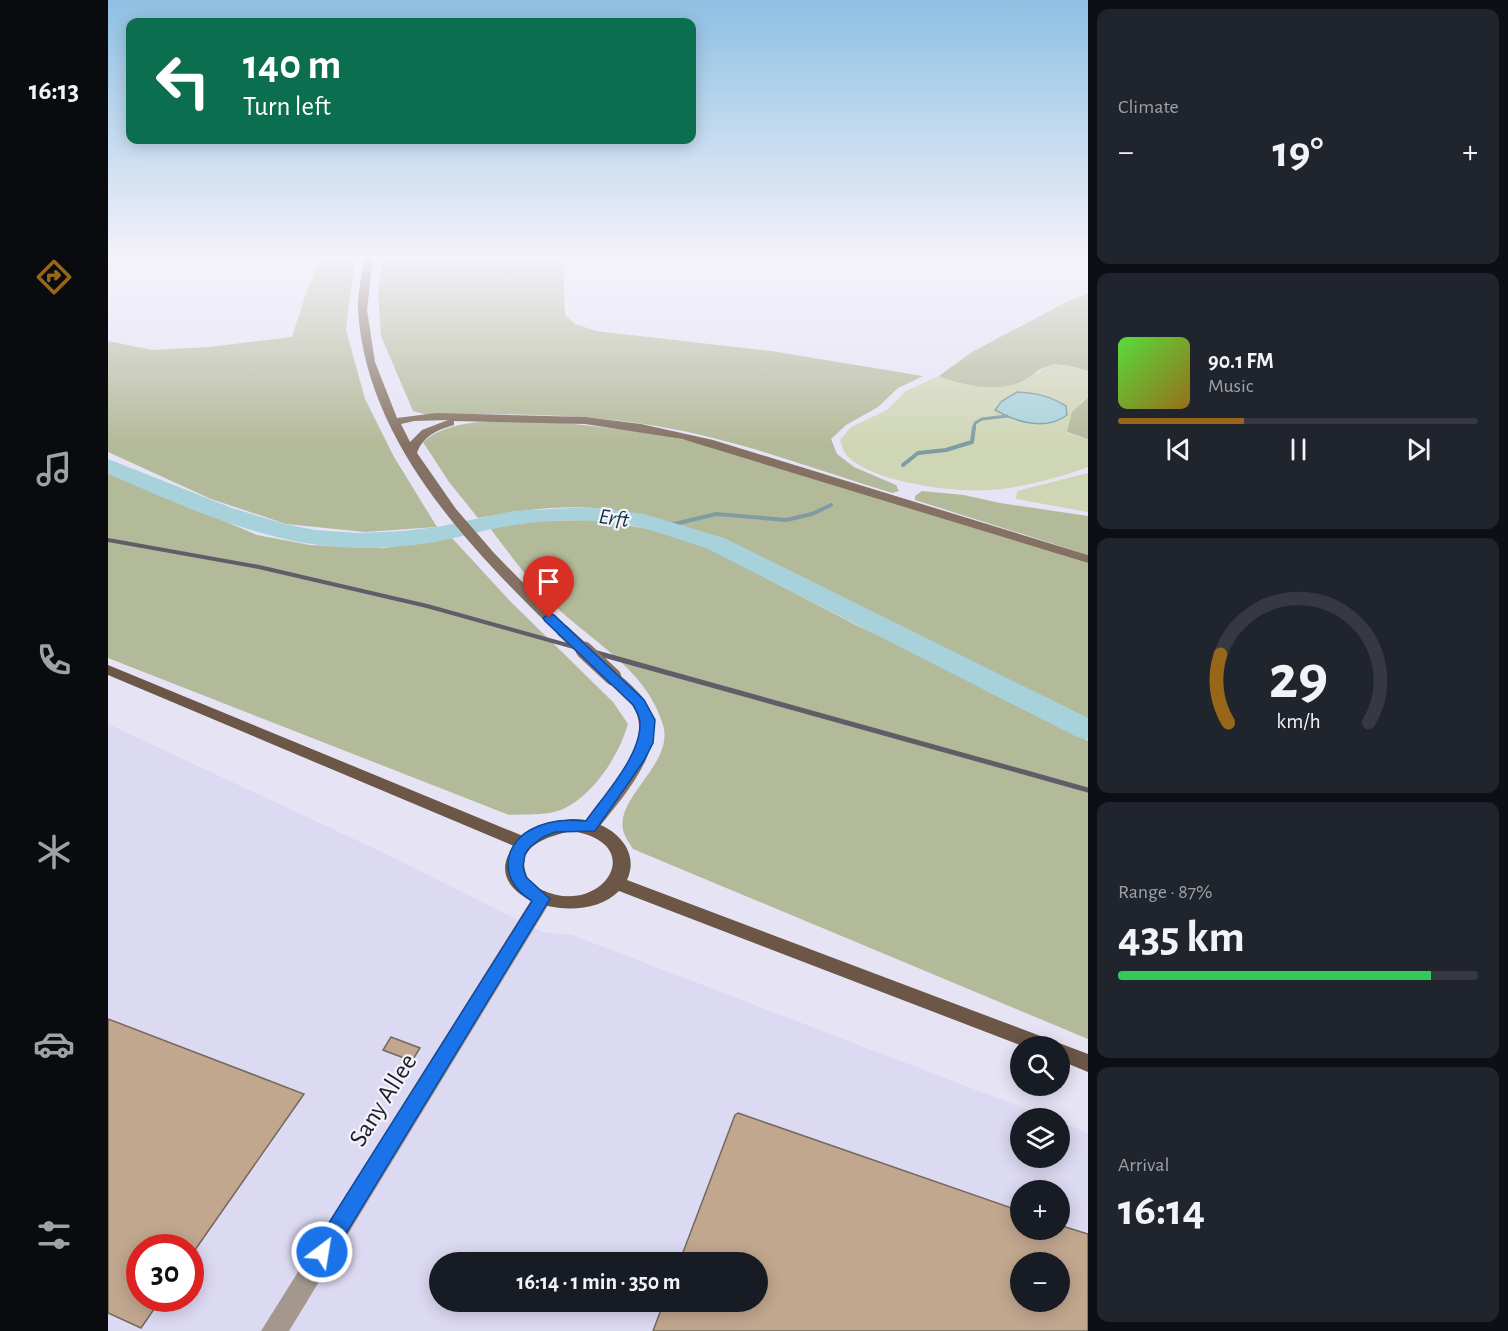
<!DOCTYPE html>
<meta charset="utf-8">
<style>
body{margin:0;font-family:"Alegreya Sans",sans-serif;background:#20242c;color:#f1f3f6;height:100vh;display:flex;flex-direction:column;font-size:22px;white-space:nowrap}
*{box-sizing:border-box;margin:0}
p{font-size:20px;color:#9ea1a6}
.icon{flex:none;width:33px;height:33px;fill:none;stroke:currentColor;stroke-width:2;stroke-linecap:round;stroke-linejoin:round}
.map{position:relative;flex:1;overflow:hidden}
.side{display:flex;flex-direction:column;gap:9px;padding:9px;background:#0d0f14;width:420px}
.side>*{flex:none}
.guide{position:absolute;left:18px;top:18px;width:570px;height:126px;border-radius:12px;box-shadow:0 3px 15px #0003;background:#0b6e4f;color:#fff;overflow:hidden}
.fabs{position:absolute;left:902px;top:1036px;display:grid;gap:12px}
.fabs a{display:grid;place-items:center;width:60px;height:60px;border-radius:50%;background:#171b24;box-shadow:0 3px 15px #0003;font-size:30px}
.speed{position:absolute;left:18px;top:1234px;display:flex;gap:12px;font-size:30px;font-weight:700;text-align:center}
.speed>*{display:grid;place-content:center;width:78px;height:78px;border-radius:50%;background:#171b24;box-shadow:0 3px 15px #0003;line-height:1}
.speed .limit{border:9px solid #d22;background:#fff;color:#111}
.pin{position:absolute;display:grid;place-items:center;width:51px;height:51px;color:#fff;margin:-62px -26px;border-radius:50% 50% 50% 0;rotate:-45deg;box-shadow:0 0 6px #0007}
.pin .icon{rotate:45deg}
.me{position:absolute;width:66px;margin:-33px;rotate:31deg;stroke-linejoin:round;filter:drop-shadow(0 0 4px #0008)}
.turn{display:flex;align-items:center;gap:21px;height:126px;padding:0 18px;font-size:27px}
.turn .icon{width:78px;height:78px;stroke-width:2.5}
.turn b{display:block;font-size:42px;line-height:51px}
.big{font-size:45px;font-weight:700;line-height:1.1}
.side .tile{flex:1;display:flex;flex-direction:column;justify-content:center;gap:9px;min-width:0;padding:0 21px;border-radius:12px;background:#20242c}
.side .dial{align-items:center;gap:0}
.dial svg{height:156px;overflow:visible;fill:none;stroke:#363941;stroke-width:7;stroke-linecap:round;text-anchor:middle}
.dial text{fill:#f1f3f6;stroke:none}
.song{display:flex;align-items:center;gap:18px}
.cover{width:72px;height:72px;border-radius:9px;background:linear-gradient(135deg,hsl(110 70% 55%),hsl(40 70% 35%))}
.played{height:6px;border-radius:3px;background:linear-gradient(90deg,#986619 35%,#363941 35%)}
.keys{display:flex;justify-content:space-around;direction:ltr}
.heat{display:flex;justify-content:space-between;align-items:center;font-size:33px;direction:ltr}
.charge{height:9px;border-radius:4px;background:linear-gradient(90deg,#34c759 87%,#363941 0)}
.trip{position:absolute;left:321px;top:1252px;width:339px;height:60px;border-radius:30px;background:#171b24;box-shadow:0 3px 15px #0003;font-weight:700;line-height:60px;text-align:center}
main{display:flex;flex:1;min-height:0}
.dock{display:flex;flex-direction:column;width:108px;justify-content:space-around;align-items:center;background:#090b0e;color:#9ea1a6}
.dock .icon{width:42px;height:42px}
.dock .active{color:#986619}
.dock b{font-size:27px;color:#f1f3f6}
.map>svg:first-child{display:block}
.built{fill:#dcd9f2;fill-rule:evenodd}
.green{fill:#cfd6b5}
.forest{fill:#b3ba99}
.water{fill:#a8d2db;stroke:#7f9ca4;stroke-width:1.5}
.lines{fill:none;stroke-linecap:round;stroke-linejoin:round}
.stream-far1{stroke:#7f9ca4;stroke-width:3}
.stream{stroke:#7f9ca4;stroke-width:4}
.river{fill:#a8d2db;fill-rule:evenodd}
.building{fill:#c2a78f;stroke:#75685d;stroke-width:1.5;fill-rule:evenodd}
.minor{fill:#a4978e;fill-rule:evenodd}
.secondary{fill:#847163;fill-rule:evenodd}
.primary{fill:#6c5646;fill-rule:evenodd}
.rail-far1{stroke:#5f5d67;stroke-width:4}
.rail{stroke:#5f5d67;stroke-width:5}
.secondary-bridge-far1{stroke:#847163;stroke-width:13}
.secondary-bridge{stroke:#847163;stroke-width:17}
.route{fill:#1a73e8;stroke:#114b97;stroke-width:1.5}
.labels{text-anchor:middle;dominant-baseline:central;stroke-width:4.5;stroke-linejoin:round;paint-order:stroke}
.water-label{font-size:22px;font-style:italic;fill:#0b333b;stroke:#f3f2fd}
.near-street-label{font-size:26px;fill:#1e1d23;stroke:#f3f2fd}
</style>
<main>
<nav class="dock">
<b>16:13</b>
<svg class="icon active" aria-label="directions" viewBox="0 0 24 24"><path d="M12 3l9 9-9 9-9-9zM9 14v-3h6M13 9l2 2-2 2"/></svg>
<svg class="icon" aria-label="music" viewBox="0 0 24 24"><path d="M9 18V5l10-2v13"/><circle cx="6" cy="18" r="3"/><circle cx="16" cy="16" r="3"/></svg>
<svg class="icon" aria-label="phone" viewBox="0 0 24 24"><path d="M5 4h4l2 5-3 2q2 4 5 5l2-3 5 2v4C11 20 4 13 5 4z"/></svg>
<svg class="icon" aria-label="climate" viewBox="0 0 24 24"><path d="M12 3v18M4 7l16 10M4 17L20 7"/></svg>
<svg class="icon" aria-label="car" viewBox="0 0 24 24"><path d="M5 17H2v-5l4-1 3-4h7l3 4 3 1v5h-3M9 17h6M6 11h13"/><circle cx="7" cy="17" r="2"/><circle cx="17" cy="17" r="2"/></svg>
<svg class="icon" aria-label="filters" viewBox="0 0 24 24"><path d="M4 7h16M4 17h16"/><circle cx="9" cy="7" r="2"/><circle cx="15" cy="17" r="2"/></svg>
</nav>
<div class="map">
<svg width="980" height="1331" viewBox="0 0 980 1331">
<rect width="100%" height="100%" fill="#e6e3f5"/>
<path class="built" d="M0 724 278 854 434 932 464 935 944 1119H912V1158H951V1122L980 1133V1331H0ZM912 1191H951V1230H912ZM32 1248H82V1299H32ZM332 1263H650V1302H332ZM912 1263H951V1302H912Z"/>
<g class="green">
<path d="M940 365H954L980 371V397L973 402 959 433 980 439V467C949 478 914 488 881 490 848 493 758 482 737 453 735 450 734 444 732 440L743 427 779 410 798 391 831 376 866 386 930 373Z"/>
<path d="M980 473V512L908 499 909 491Z"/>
</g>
<g class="forest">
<path d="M213 258H247L238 330 257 399 286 457 329 527 257 532 178 524 103 499 0 452V341L44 350 101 347 184 337 199 290Z"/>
<path d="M275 258H455L457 315 467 324 488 331 663 351 815 376 790 388 770 407 738 425 723 439 729 454 746 467 788 485 791 491 784 493C706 469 628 439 548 426 471 413 394 414 316 414L305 411 273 336 270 292Z"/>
<path d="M980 294V371C968 368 955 363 943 365 932 367 921 379 910 383 886 392 853 385 831 376L864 352 962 300Z"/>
<path d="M980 397V439L959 432 964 412Z"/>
<path d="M437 422C492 425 544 433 598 444L980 563V720L619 540C579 528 537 513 494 509 453 504 410 511 370 518L341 482 315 442C346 415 398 422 437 422Z"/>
<path d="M0 472 149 535 202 545 276 548 343 537 403 602 505 702 520 724C511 755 487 793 457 808 442 816 418 814 401 815L0 658Z"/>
<path d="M814 491 856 495 892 503 980 516V555L807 500V496Z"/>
<path d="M485 520 541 529 602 549 748 625 879 686 980 741V1039L525 849C522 844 518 839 516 833 504 799 567 764 555 725 538 666 476 638 436 595 416 575 399 550 381 527L432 521Z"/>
</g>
<path class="water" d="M909 392C928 393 942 396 958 406L959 415C939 431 907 422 887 410L894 401Z"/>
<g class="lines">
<path class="stream-far1" d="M866 429 867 423 874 419 899 416"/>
<g class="stream">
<path d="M795 465 810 453 838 450 864 442 866 427"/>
<path d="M554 527 608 514 678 520 704 514 723 505"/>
</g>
<path class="river" d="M0 459 124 508 177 524 207 530 250 533 295 531 329 527 405 511 481 507 536 514 616 538 980 718V740L969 737 598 548C573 540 547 530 520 525 480 517 434 520 394 527 371 531 350 538 327 542 302 546 276 548 251 548 162 547 80 508 0 474Z"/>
</g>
<g class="building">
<path d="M0 1019 196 1094 82 1257V1248H32V1299H53L33 1328 0 1313Z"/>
<path d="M283 1037 312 1048 304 1061 275 1050Z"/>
<path d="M630 1113 912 1211V1230H951V1225L980 1234V1331H545L556 1302H650V1263H571L627 1115ZM912 1263H951V1302H912Z"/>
</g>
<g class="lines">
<path class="minor" d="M434 892 441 894 443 899 441 904 181 1331H153L427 894Z"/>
<g class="secondary">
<path d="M257 258H265L259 310 267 362 289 418 328 413 477 417 533 424 605 440 980 555V563L574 439 477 424 346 421V425C329 430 315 436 309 453L348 509 386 553 462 631 455 635 450 634C361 547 260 444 250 312 249 295 254 275 257 258ZM340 420 314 430 302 442 293 424 306 421Z"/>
<path d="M505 672C514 675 523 685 530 692 573 736 516 795 488 831H476L473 827C492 797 548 748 526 708 520 695 506 688 497 677Z"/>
</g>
<path class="primary" d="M0 665 415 836C430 828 447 820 464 819 496 818 535 845 519 880L980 1054V1072L951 1060V1047H917L511 891C471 931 366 897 406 846L0 675ZM464 831C543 844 493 918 434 890 425 886 419 880 417 870 410 844 445 835 464 831Z"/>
<path class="rail-far1" d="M0 540 151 567 319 606 484 652"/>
<path class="rail" d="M478 650 980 790"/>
<path class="secondary-bridge-far1" d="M455 631 478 652"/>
<path class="secondary-bridge" d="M476 650 505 677"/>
</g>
<linearGradient id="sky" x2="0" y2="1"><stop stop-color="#8ec0e3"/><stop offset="0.58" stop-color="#f4f2fa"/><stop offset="1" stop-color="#f4f2fa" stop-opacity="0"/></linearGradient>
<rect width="980" height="445" fill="url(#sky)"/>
<path class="route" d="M441 614 446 615 536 700 547 720 545 743 535 762 487 831 447 832 435 837 422 847 417 854 415 867 418 877 442 899 222 1260 214 1263 207 1260 203 1252 207 1245 424 901C394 884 391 848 422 830 439 820 459 819 478 821 496 795 533 756 532 723 532 717 528 710 525 705L437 621 435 618Z"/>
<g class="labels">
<g class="water-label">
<text transform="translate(506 518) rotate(8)">Erft</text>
</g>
<g class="near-street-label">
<text transform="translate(275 1100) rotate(-58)">Sany Allee</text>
</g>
</g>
</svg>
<div class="fabs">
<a><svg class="icon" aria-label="search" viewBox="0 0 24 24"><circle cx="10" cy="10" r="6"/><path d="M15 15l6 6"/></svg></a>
<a><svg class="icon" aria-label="layers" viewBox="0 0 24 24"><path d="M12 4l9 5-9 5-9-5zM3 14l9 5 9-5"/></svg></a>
<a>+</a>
<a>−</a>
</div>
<div class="speed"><div class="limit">30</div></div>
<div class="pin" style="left:441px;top:618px;background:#d93025"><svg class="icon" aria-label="arrive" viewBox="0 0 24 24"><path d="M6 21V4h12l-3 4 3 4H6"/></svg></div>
<svg class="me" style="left:214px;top:1252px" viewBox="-20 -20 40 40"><circle r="17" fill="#1a73e8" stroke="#fff" stroke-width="3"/><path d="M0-11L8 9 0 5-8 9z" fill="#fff"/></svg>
<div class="trip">16:14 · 1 min · 350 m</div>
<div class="guide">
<div class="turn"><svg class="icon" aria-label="left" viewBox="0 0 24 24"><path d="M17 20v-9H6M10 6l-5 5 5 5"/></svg><div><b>140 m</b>Turn left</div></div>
</div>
</div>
<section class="side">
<div class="tile"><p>Climate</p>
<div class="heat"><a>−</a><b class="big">19°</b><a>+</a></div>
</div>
<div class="tile">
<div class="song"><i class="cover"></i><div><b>90.1 FM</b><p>Music</p></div></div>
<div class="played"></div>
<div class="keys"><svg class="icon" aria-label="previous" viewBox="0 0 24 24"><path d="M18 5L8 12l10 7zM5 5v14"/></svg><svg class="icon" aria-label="pause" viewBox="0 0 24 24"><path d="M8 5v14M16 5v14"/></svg><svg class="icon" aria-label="next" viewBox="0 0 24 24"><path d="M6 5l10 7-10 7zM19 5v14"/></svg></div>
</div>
<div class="tile dial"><svg viewBox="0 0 100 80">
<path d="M14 69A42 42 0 1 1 86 69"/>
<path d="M14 69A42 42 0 0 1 10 34" stroke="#986619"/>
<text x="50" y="56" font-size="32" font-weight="700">29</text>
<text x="50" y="72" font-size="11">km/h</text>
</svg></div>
<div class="tile"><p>Range · 87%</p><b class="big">435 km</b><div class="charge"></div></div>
<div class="tile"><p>Arrival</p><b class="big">16:14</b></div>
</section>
</main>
